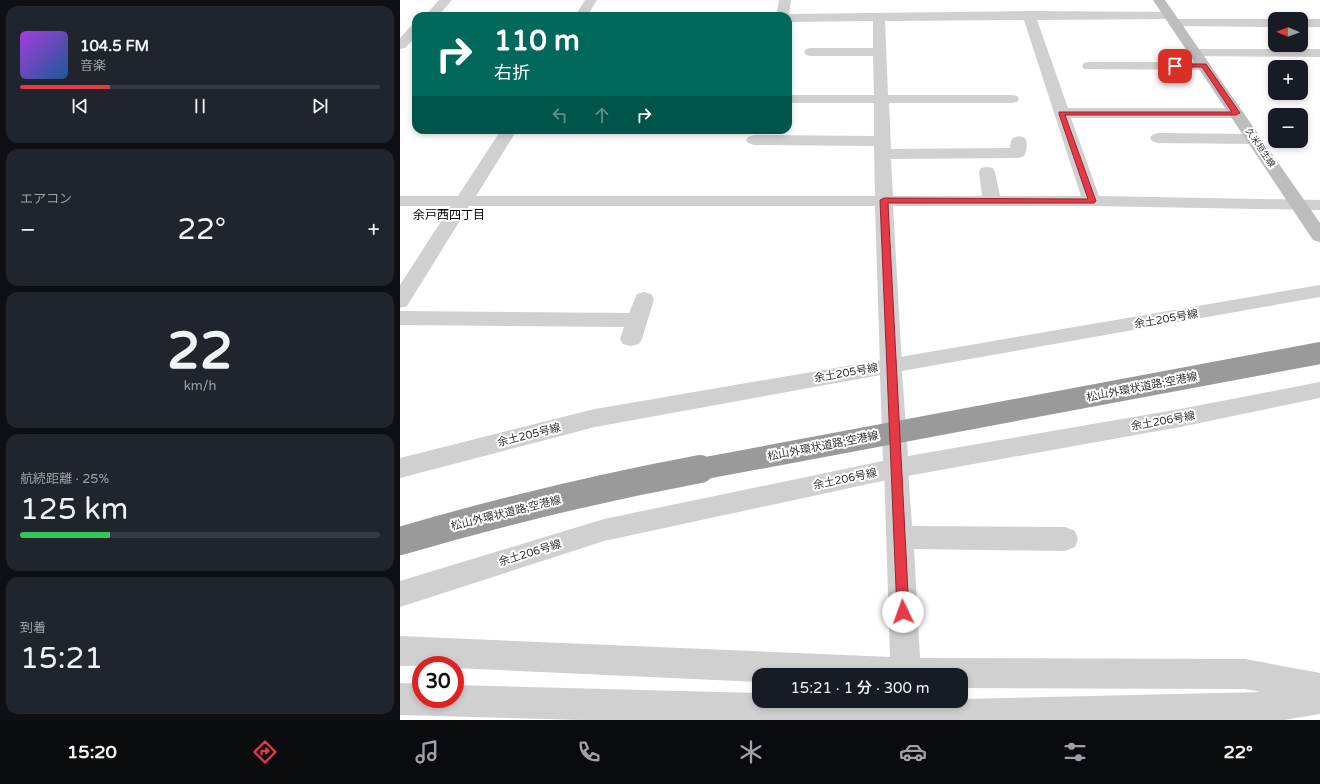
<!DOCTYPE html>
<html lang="ja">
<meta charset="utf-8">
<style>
body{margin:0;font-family:"Varela Round","Noto Sans JP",sans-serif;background:#20242c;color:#f1f3f6;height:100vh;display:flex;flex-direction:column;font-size:15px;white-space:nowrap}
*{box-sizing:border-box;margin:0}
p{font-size:13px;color:#9ea1a6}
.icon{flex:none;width:22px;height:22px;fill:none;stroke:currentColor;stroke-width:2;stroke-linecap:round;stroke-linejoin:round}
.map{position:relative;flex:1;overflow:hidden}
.side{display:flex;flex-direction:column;gap:6px;padding:6px;background:#0d0f14;width:400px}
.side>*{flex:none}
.banner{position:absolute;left:12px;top:12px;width:380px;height:122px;border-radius:12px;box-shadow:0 2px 6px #0003;background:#00695c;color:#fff;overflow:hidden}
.needle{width:26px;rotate:271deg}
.buttons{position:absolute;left:868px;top:12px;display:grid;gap:8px}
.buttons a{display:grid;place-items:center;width:40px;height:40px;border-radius:8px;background:#171b24;box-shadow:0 2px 6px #0003;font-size:20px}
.speed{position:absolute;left:12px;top:656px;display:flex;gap:8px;font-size:20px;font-weight:700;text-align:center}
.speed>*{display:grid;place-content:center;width:52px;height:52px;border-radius:50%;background:#171b24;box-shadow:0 2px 6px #0003;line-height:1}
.speed .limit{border:6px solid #d22;background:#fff;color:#111}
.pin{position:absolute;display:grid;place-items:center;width:34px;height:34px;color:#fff;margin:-17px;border-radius:8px;box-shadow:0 2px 6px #0006}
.me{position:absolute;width:44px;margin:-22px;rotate:357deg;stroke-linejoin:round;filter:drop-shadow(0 0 3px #0008)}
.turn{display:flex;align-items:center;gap:14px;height:84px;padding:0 16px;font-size:18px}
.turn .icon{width:52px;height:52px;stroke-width:2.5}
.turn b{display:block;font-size:28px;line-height:34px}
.lanes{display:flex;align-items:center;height:38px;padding:0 16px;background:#0003;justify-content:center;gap:20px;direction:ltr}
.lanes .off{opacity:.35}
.big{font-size:30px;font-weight:600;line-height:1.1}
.side .tile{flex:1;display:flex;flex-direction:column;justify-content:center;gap:6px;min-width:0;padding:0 14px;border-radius:12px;background:#20242c}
.side .dial{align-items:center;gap:0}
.dial b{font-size:52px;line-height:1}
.song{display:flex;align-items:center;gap:12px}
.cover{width:48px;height:48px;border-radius:6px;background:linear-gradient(135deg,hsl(280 70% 55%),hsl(210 70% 35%))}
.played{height:4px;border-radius:2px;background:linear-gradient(90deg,#e63946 25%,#363941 25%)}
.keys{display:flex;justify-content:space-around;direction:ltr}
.heat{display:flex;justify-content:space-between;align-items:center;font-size:22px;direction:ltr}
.charge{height:6px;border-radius:3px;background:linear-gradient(90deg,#34c759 25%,#363941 0)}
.trip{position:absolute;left:352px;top:668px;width:216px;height:40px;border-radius:12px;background:#171b24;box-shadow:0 2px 6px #0003;font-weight:600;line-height:40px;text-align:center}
.tabs{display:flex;height:64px;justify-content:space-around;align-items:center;background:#090b0e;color:#9ea1a6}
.tabs .icon{width:28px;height:28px}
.tabs .selected{color:#e63946}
.tabs b{font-size:18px;color:#f1f3f6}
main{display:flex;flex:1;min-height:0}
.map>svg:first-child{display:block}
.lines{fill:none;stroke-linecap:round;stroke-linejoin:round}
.minor{fill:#d0d0d0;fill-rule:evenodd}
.tertiary{fill:#d0d0d0;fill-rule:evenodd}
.secondary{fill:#bdbdbd;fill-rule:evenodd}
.motorway-bridge-far1{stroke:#9a9a9a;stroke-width:22}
.motorway-bridge{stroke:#9a9a9a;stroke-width:28}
.route{fill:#e63946;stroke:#96252e}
.labels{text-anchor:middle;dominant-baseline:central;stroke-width:4;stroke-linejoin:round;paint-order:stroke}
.far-street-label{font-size:9px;fill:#333;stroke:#fff}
.street-label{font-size:11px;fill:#333;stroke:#fff}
.neighbourhood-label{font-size:12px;fill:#000;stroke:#fff}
</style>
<main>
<section class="side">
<div class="tile">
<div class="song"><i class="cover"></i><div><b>104.5 FM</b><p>音楽</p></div></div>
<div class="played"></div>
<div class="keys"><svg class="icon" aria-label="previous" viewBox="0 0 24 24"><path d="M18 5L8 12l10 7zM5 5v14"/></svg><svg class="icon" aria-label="pause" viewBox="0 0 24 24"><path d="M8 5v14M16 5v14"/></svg><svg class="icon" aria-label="next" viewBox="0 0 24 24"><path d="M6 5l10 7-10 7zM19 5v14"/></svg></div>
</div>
<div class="tile"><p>エアコン</p>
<div class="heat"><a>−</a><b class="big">22°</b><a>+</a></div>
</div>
<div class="tile dial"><b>22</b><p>km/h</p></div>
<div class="tile"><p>航続距離 · 25%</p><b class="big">125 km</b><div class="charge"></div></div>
<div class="tile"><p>到着</p><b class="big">15:21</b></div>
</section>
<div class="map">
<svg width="920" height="720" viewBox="0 0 920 720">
<rect width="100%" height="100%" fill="#fff"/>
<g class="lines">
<g class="minor">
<path d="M39 0H52L38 16H25Z"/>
<path d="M185 0H197L187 16H175Z"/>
<path d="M379 0H391L389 14 629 11 773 12 775 15 773 18 769 19 637 20 668 108H836L841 110 844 113 841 116 836 118H671L699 196 920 200V210L692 206H493L502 365 499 371 491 373 483 371 480 365 475 206H69L7 306 0 308V285L51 206H0V196H58L101 130H117L76 196H475L474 146 354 145 348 143 346 140 348 137 354 135 474 136V103H388V95H474L473 56H411L406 55 404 52 406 49 411 48H473V21L388 22V16H376ZM624 20 681 196H600L595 172 593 168 587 167 581 168 579 172 582 196H493L491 159 618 158 624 156C627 151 628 143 625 138L619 136 613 138 611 141 610 148 491 149 489 103H612L617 102 619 99 617 96 612 95H488L485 21Z"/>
<path d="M774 19H875V27L770 26 768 23 770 20Z"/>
<rect x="901" y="19" width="19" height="8"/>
<path d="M16 25V36L5 48 0 49V38L11 26Z"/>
<path d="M796 49H920V57L791 56 789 53 791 50Z"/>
<path d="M689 62H804L809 63 811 66 809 69 804 70 684 69 682 66 684 63Z"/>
<path d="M758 133 854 134 860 136 862 139 860 142 854 144 758 143 752 141 750 138 752 135Z"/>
<path d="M244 292 251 294 254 299 242 339 239 344 231 346 223 344 220 339 224 327 0 325V311L229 313 237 294Z"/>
<path d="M496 458 505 461 508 468 512 526 665 527 675 531 678 539 675 547 665 551 514 549 520 658 845 659 920 673V714L884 720H183L0 715V683L21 684V699H55V685L359 693V701H561V699L861 692 845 689 561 688V675H359V682L55 668V665L0 666V636L490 657 484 468 487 461Z"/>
</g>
<path class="tertiary" d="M920 285V297L502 371 508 456 780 409 920 382V398L780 427 496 478 204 541 0 607V581L204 519 483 461 480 375 195 427 0 478V458L195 409Z"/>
<path class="secondary" d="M753 0H765L920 223V242L913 240Z"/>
<path class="motorway-bridge-far1" d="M295 470 920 353"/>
<path class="motorway-bridge" d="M0 541C99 512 199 488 300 469"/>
</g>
<path class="route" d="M773 64H806L840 113 836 115H665L696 201 694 203H488L509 612 507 616 503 618 499 616 497 612 480 200 484 198 688 199 659 114V112H832L802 67H775L773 66Z"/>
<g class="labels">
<g class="far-street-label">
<text transform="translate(860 148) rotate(56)">久米垣生線</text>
</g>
<g class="street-label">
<text transform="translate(766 319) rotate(-10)">余土205号線</text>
<text transform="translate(446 373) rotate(-10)">余土205号線</text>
<text transform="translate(742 387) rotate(-11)">松山外環状道路;空港線</text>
<text transform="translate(763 421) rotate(-10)">余土206号線</text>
<text transform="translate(129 435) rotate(-14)">余土205号線</text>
<text transform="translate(423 446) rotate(-11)">松山外環状道路;空港線</text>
<text transform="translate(445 479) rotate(-12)">余土206号線</text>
<text transform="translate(106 513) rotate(-14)">松山外環状道路;空港線</text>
<text transform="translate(130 553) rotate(-17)">余土206号線</text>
</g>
<g class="neighbourhood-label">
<text x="49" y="215">余戸西四丁目</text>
</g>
</g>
</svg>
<div class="buttons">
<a><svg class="needle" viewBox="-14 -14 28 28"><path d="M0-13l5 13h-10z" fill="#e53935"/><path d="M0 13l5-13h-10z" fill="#9ea1a6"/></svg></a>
<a>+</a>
<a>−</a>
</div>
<div class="speed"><div class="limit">30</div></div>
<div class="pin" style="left:775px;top:66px;background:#d93025"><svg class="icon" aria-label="arrive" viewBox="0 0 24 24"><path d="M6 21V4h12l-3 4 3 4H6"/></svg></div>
<svg class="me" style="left:503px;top:612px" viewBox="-20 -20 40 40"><circle r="19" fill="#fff"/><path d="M0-13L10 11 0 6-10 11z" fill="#e63946"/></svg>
<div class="trip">15:21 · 1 分 · 300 m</div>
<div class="banner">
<div class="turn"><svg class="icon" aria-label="right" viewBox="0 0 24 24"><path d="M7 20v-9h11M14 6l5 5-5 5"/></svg><div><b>110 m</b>右折</div></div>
<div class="lanes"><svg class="icon off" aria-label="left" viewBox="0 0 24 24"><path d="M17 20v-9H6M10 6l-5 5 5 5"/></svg><svg class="icon off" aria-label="ahead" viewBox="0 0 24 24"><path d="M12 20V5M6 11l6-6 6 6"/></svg><svg class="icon" aria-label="right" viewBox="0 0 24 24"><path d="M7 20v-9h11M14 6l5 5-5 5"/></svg></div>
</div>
</div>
</main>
<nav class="tabs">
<b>15:20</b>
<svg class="icon selected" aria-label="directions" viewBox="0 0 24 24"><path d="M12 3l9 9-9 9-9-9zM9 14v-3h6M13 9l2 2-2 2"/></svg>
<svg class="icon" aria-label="music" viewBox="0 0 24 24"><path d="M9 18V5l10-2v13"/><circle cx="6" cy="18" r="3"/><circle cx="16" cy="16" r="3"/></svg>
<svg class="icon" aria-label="phone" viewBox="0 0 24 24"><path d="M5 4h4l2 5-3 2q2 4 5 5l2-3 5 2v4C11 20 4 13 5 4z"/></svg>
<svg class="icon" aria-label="climate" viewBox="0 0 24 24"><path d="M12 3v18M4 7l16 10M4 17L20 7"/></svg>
<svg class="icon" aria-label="car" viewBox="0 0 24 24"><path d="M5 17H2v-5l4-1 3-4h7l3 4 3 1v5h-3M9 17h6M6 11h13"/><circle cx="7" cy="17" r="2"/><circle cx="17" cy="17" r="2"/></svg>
<svg class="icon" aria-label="filters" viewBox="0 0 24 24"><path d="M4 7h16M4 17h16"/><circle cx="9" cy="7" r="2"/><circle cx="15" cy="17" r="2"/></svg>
<b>22°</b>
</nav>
